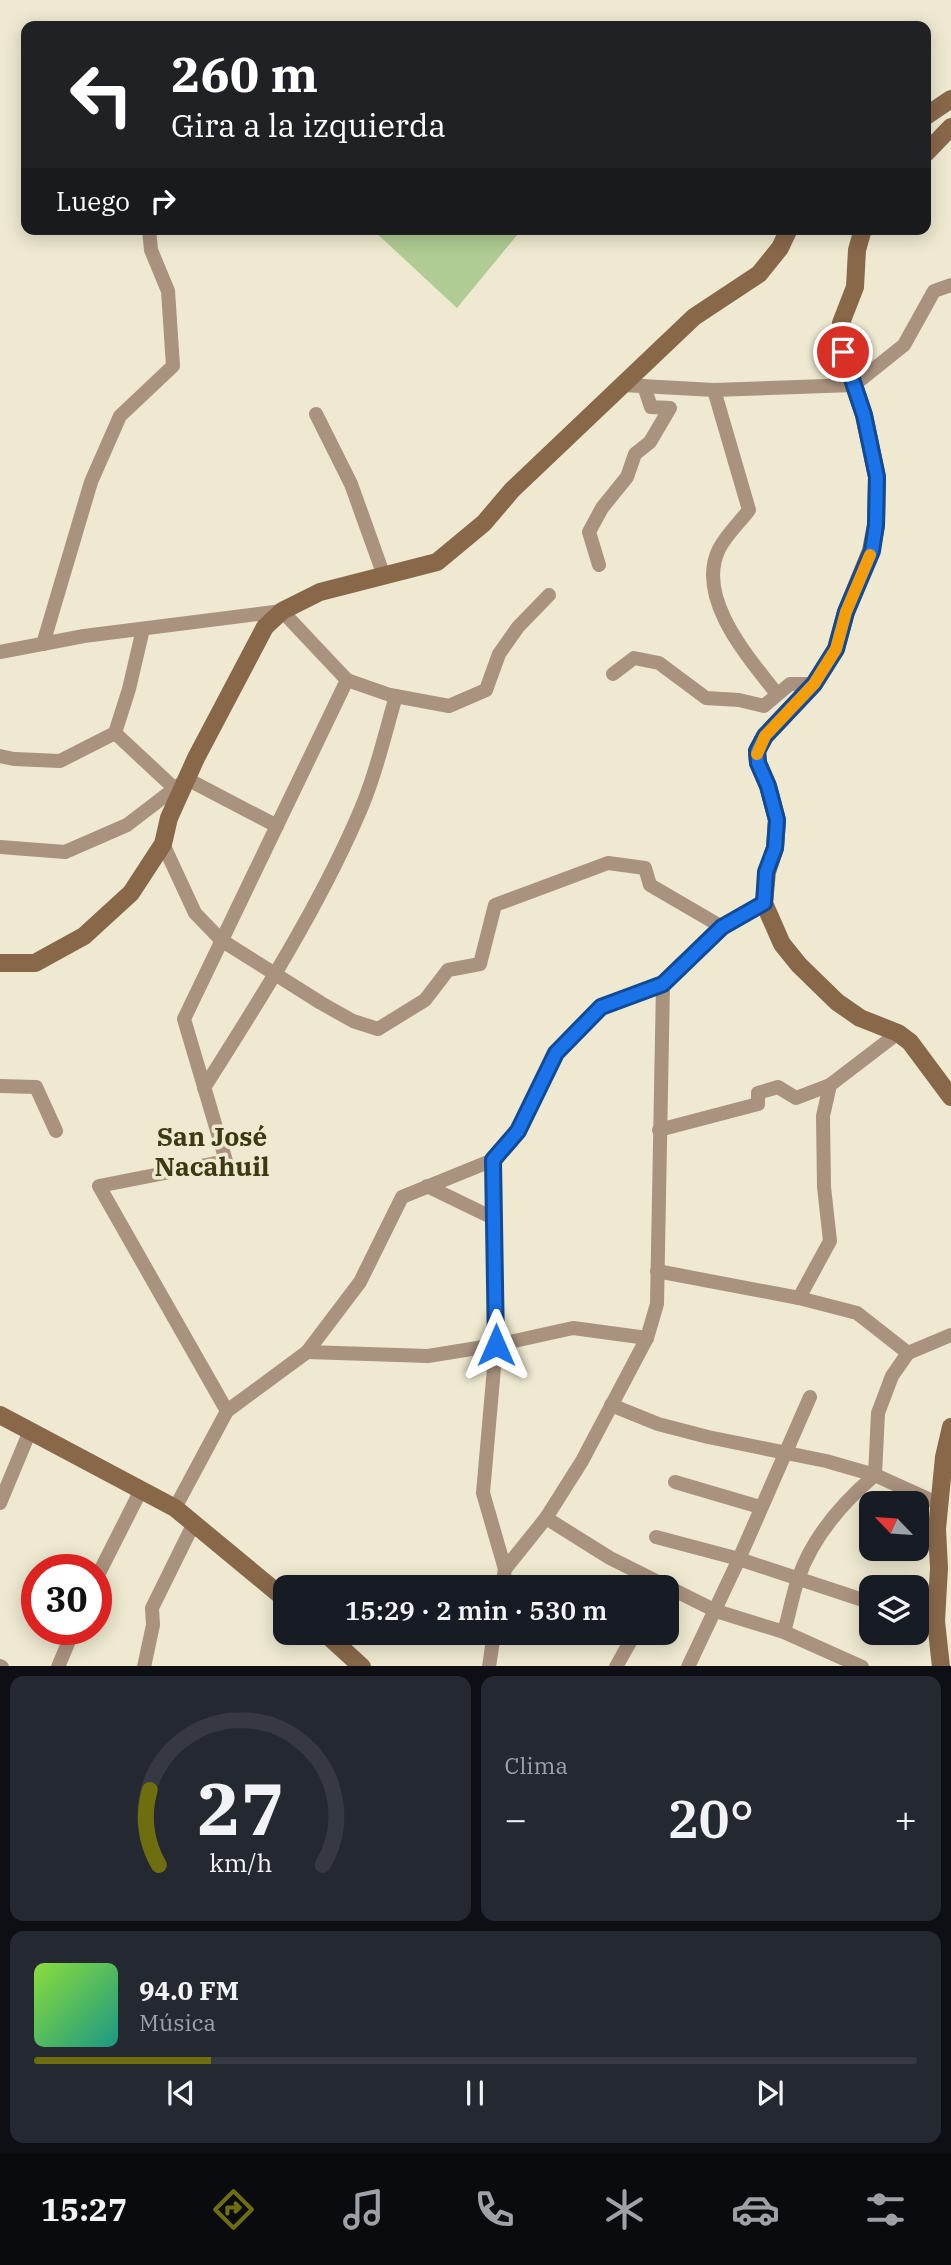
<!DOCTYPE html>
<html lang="es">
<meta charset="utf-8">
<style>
body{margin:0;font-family:"IBM Plex Serif",serif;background:#242831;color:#f1f3f6;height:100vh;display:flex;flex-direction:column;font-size:26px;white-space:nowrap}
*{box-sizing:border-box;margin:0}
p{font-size:23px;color:#9ea1a6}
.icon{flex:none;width:38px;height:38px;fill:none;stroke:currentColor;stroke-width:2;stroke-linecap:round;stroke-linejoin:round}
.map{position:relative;height:1666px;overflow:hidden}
.side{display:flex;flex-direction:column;gap:10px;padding:10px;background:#0d0f14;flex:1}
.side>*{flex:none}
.top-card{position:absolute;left:21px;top:21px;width:910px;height:214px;border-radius:14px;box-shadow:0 4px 18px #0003;background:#202124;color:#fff;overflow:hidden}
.needle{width:46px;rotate:295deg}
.tools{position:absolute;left:859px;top:1491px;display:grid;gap:14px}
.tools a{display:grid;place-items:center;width:70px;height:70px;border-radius:14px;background:#171b24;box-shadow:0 4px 18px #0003;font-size:35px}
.speed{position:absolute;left:21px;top:1554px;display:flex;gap:14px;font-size:35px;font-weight:700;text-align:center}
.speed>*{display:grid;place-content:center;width:91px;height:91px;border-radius:50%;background:#171b24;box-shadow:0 4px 18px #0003;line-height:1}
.speed .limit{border:10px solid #d22;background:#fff;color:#111}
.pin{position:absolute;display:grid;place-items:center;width:60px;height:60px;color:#fff;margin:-30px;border:4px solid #fff;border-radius:50%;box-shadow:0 2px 7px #0007}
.me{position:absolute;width:77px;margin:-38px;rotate:0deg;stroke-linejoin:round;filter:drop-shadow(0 0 5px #0008)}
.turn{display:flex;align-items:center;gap:24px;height:147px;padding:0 35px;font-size:32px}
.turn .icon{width:91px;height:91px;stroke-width:2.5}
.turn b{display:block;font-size:49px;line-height:60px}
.then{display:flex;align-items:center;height:66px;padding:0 35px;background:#0003;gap:14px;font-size:26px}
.big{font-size:52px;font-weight:600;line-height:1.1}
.side .card{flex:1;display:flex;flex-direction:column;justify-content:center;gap:10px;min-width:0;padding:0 24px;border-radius:14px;background:#242831}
.side .dial{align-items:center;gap:0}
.dial svg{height:182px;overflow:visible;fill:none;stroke:#363941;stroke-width:7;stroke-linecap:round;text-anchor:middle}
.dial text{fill:#f1f3f6;stroke:none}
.song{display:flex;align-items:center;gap:21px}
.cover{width:84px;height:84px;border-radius:10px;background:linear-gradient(135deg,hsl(90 70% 55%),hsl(170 70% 35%))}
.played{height:7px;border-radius:4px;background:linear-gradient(90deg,#6f6e0f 20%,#363941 20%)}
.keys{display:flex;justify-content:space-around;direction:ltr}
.heat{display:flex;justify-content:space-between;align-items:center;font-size:38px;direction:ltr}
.side .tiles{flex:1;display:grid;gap:10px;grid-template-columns:1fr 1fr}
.card:last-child{grid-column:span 2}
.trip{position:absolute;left:273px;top:1575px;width:406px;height:70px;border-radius:14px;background:#171b24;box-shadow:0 4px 18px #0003;font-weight:600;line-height:70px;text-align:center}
.menu{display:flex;height:112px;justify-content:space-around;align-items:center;background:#090b0e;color:#9ea1a6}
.menu .icon{width:49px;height:49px}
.menu .on{color:#6f6e0f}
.menu b{font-size:32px;color:#f1f3f6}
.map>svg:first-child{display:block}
.grass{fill:#b0cb93}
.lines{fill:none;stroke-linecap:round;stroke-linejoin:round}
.street{stroke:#a9927e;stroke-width:14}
.secondary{stroke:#89684a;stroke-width:18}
.route-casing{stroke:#114b97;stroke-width:18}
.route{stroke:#1a73e8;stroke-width:12}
.slow{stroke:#f59e0b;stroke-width:12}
.labels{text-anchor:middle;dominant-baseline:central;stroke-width:7;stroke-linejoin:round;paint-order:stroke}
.district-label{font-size:26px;font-weight:bold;fill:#3a3910;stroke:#eee9d0}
</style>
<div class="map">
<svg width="951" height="1667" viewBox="0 0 951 1667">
<rect width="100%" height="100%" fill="#eee9d0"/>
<path class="grass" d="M372 229H522L457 308Z"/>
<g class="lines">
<g class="street">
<path d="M623 385 714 390 854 385 904 345 934 291 951 285"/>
<path d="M714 390 749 510C740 522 726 535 719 549 695 598 749 658 777 694"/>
<path d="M316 414 351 484 384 576"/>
<path d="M599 565 589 532 602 508 627 477 635 454 650 442 670 408 651 407 644 386"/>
<path d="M43 644 91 482 120 416 173 366 168 291 151 250 149 229"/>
<path d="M0 652 84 636 282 611 347 680 184 1019 226 1161 99 1186 227 1411"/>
<path d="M613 674 634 658 659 663 706 698 739 700 764 706 790 684H814"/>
<path d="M347 680 390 695 449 706 486 690 499 654 518 627 549 595"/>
<path d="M115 733 174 788"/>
<path d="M0 756 14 759 60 761 115 733 129 689 143 629"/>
<path d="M163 844 195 913 221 940 321 1003 353 1021 378 1029 425 1000 448 970 480 964 495 905 608 863 645 868 650 885 722 927"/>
<path d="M0 847 65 852 127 825 187 779 277 826"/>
<path d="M0 1086 36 1087 56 1131"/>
<path d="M204 1088C259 1001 316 912 357 818 375 778 384 737 396 696"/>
<path d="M659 1130 758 1104V1093L778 1087 796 1098 830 1085"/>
<path d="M493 1160 496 1345 483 1493 505 1569"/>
<path d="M427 1186 493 1218"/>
<path d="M657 1271 799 1298 857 1313 908 1353"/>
<path d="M799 1298 830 1241 824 1187 823 1116 830 1085 898 1033"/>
<path d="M307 1352 428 1356 496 1345 573 1328 647 1338"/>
<path d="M611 1405 658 1424 708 1437 826 1461 875 1475 939 1504"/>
<path d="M675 1482 760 1507"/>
<path d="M0 1503 30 1431"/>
<path d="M175 1508 227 1411 307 1352 360 1282 402 1197 493 1160 518 1131 556 1053 601 1007 663 984"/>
<path d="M546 1518 610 1558 716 1611 784 1632 862 1667"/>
<path d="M656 1537 739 1559 872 1603"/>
<path d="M96 1579 141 1490"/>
<path d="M502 1587 505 1569 546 1518 582 1461 647 1338 657 1304 663 984 722 927 764 903"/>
<path d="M917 1615 936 1621"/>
<path d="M784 1632C789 1615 792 1597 798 1579 812 1538 842 1503 875 1475L878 1413 892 1376 908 1353 951 1335"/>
<path d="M0 1666 2 1667"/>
<path d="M58 1667 74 1629"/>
<path d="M144 1667 153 1625 152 1608 193 1525"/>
<path d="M489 1667 494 1633"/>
<path d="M616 1667 635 1633"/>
<path d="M688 1667 739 1559 810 1397"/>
</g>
<g class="secondary">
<path d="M926 116 951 99"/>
<path d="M926 153 951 127"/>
<path d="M863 229 857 250 855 287 841 323 840 337 843 353 864 415 877 477 876 525 871 551 846 612 836 649 814 684 765 736 757 751 758 763 768 786 777 820 775 848 767 872 764 903 782 944 799 965 837 1002 860 1018 898 1033 910 1042 951 1097"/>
<path d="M0 963H35L84 936 131 893 163 844 169 818 196 758 265 627 282 611 320 592 437 562 484 523 512 490 694 317 759 274 780 248 789 229"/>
<path d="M0 1415 175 1508 285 1599"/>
<path d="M325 1633 362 1667"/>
<path d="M941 1667 936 1621 939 1568 937 1529 944 1457 951 1427"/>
</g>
</g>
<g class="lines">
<defs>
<path id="route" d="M496 1345 493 1160 518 1131 556 1053 601 1007 663 984 722 927 764 903 766 872 775 848 777 820 768 786 758 763 757 751 765 736 814 684 836 649 846 612 872 551 876 525 877 477 864 415 843 352"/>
</defs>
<use href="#route" class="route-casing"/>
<use href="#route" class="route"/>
<path class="slow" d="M757 754 765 736 814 684 836 649 846 612 870 555"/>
</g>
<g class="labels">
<g class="district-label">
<text x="212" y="1136">San José<tspan x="212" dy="30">Nacahuil</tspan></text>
</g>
</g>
</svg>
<div class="tools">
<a><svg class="needle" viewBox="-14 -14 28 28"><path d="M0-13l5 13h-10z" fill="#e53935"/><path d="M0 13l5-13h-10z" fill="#9ea1a6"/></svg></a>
<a><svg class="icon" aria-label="layers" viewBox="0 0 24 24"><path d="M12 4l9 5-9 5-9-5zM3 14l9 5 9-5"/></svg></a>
</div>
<div class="speed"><div class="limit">30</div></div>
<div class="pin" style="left:843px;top:352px;background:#d93025"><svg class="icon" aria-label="arrive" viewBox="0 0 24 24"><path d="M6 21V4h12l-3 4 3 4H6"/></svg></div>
<svg class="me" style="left:496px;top:1345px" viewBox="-20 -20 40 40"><path d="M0-17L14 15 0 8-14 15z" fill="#1a73e8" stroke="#fff" stroke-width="4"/></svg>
<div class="trip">15:29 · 2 min · 530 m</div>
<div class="top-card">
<div class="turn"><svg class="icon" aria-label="left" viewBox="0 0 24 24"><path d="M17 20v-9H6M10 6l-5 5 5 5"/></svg><div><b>260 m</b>Gira a la izquierda</div></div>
<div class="then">Luego<svg class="icon" aria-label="right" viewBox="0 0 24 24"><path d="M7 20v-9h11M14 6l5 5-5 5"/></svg></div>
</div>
</div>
<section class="side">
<div class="tiles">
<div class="card dial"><svg viewBox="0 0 100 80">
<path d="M14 69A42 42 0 1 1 86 69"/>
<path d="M14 69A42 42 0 0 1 10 36" stroke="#6f6e0f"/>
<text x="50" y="56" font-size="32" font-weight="700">27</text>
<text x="50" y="72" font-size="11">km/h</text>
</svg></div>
<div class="card"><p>Clima</p>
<div class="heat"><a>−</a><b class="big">20°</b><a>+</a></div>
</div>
<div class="card">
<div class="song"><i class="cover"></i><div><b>94.0 FM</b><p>Música</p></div></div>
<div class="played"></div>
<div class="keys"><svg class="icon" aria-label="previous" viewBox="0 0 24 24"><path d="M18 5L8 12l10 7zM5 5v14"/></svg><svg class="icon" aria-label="pause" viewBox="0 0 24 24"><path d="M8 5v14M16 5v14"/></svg><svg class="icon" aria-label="next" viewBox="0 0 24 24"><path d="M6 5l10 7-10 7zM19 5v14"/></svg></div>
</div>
</div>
</section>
<nav class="menu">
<b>15:27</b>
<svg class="icon on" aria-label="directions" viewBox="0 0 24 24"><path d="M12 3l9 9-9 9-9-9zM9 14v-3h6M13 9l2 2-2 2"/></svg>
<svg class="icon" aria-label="music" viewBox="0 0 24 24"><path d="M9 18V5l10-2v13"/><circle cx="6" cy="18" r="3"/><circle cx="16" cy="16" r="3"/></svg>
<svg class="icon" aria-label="phone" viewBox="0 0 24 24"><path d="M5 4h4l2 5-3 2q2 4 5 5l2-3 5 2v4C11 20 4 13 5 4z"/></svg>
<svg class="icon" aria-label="climate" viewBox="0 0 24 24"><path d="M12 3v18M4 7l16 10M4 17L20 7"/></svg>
<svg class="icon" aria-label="car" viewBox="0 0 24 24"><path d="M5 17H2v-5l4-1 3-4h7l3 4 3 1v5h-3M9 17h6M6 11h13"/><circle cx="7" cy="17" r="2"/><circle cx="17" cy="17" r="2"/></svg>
<svg class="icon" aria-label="filters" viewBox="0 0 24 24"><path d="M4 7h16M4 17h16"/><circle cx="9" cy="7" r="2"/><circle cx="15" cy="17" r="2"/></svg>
</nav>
